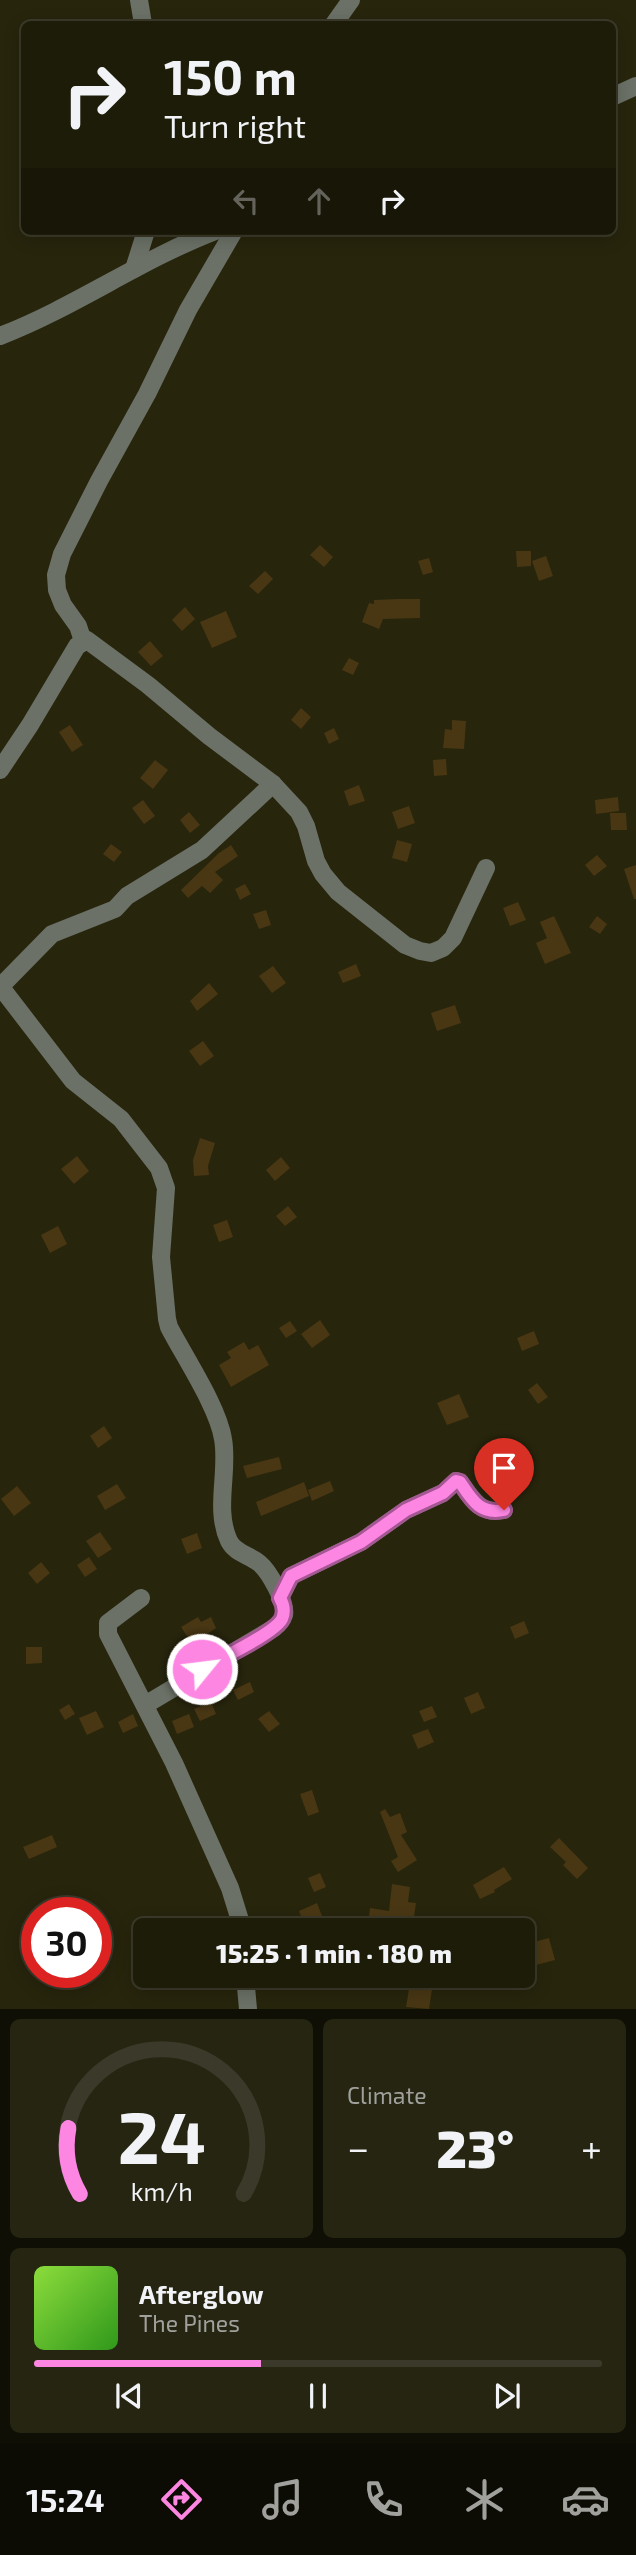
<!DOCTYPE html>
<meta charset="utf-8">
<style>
body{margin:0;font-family:"Exo 2",sans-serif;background:#252512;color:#f1f3f6;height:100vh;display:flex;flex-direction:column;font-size:26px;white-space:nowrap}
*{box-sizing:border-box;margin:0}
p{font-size:23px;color:#a0a19c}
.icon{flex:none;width:38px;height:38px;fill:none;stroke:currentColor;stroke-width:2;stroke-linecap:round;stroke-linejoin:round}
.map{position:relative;height:2009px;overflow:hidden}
.panel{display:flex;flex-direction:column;gap:10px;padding:10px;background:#100f05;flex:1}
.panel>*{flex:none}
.banner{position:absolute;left:21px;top:21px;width:595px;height:214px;border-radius:10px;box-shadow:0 4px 18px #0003,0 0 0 2px #3b3a2a;background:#1d1c09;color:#f1f3f6;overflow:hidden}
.speed{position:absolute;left:21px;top:1897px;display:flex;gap:14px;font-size:35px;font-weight:700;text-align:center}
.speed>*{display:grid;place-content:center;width:91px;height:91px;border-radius:50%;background:#1d1c09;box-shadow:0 4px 18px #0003,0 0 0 2px #3b3a2a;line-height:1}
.speed .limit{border:10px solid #d22;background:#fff;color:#111}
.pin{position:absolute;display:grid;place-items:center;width:60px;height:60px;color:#fff;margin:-72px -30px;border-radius:50% 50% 50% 0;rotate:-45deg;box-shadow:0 0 7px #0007}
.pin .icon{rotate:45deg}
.me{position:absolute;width:77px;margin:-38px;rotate:61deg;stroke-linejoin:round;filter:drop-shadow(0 0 5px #0008)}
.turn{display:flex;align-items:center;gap:24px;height:147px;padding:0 28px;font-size:32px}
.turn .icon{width:91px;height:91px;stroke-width:2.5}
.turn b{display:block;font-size:49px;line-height:60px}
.lanes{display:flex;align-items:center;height:66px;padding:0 28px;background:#0003;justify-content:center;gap:35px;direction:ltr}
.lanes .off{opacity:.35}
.big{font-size:52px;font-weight:800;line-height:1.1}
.panel .card{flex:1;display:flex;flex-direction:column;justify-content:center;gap:10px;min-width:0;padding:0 24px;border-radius:10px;background:#252512}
.panel .dial{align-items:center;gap:0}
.dial svg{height:182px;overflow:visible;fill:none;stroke:#3b3a2a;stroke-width:7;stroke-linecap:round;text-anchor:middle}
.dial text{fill:#f1f3f6;stroke:none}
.song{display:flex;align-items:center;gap:21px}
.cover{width:84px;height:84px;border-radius:10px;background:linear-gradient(135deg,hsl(90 70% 55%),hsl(110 70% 35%))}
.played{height:7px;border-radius:4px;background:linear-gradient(90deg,#fd86e2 40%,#3b3a2a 40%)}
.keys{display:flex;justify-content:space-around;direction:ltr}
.heat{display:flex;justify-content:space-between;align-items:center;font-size:38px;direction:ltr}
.panel .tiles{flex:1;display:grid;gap:10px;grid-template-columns:1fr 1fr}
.card:last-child{grid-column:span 2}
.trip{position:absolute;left:133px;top:1918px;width:402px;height:70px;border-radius:10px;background:#1d1c09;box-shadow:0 4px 18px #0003,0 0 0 2px #3b3a2a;font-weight:800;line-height:70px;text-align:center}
.tabs{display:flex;height:112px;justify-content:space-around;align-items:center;background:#0c0b04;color:#a0a19c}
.tabs .icon{width:49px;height:49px}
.tabs .active{color:#fd86e2}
.tabs b{font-size:32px;color:#f1f3f6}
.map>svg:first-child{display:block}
.building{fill:#493714}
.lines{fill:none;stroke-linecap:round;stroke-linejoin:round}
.minor{stroke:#6b7166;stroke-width:18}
.route-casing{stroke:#a45793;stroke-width:18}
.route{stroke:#fd86e2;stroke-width:12}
</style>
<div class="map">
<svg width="636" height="2009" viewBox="0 0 636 2009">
<rect width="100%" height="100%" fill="#27250c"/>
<g class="building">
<path d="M320 545 333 557 324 567 310 555Z"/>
<path d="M516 551H531V566L517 567Z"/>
<path d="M546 556 553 576 539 581 532 561Z"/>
<path d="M429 558 433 572 423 575 418 561Z"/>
<path d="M265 571 273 579 258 594 249 586Z"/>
<path d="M399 599H420V618L383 619 379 629 362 622 369 603 374 604V600Z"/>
<path d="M185 607 195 619 182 631 172 620Z"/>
<path d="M226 611 237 637 212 648 200 622Z"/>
<path d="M150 641 163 656 151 666 138 652Z"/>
<path d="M349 658 359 663 353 675 342 670Z"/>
<path d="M301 708 311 717 301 729 291 720Z"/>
<path d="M452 720 466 721 464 749 443 748 445 729 452 730Z"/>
<path d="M70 725 83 745 72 752 59 732Z"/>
<path d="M334 728 339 739 329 744 324 733Z"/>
<path d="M446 759 447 775 434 776 433 760Z"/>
<path d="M155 760 168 770 153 789 140 778Z"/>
<path d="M359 785 365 801 349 806 344 791Z"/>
<path d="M618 797 619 811 596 814 595 800Z"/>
<path d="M143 800 155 816 144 824 132 808Z"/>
<path d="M409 806 415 823 398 829 392 812Z"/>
<path d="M189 812 200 825 190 833 180 820Z"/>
<path d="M610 813H626L627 830H611Z"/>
<path d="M397 840 412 844 407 862 392 858Z"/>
<path d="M111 844 122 852 114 862 103 854Z"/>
<path d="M231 845 238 856 215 872 223 880 210 893 202 886 188 898 181 890 219 853Z"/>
<path d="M597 855 607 866 594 876 585 865Z"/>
<path d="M636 865V899H634L624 869Z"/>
<path d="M245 884 251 894 240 900 235 889Z"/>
<path d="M518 902 526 920 510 926 503 908Z"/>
<path d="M266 910 271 925 259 929 253 914Z"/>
<path d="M554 916 571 953 545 964 536 943 547 938 540 922Z"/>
<path d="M597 916 607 924 600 934 589 927Z"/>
<path d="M356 964 361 976 343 983 338 972Z"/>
<path d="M273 966 286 983 272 993 259 976Z"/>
<path d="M209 983 218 994 197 1011 190 1001Z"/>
<path d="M455 1005 461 1023 437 1031 431 1013Z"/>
<path d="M203 1041 214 1056 200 1066 189 1051Z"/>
<path d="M200 1138 215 1143 208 1166 209 1175 194 1176 193 1160Z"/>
<path d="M77 1156 89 1171 74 1184 61 1169Z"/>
<path d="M281 1157 290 1168 275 1181 266 1170Z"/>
<path d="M288 1206 297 1217 285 1226 276 1216Z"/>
<path d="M227 1220 233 1237 219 1242 213 1225Z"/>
<path d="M58 1226 67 1244 50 1253 41 1235Z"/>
<path d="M320 1320 330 1335 312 1348 301 1334Z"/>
<path d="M290 1321 297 1331 286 1338 279 1328Z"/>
<path d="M534 1331 539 1344 522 1351 517 1338Z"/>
<path d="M244 1342 249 1350 258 1345 269 1365 231 1387 219 1365 231 1358 227 1352Z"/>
<path d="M537 1383 548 1397 538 1404 528 1390Z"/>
<path d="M459 1394 469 1417 447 1425 437 1403Z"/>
<path d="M104 1426 112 1438 98 1448 90 1436Z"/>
<path d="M279 1457 282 1469 247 1478 243 1466Z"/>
<path d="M330 1481 334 1491 312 1501 308 1490Z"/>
<path d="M304 1482 309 1496 261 1516 256 1502Z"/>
<path d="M117 1484 126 1498 105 1510 97 1496Z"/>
<path d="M17 1486 31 1503 14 1516 1 1499Z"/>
<path d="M100 1532 112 1549 98 1558 86 1541Z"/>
<path d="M197 1533 202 1548 187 1554 181 1539Z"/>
<path d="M89 1557 97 1569 85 1577 77 1565Z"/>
<path d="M41 1562 50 1573 37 1584 28 1573Z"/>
<path d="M198 1617 201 1622 211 1617 216 1628 192 1644 181 1627Z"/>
<path d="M524 1621 529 1633 515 1639 510 1627Z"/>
<path d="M26 1647H42V1663L26 1664Z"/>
<path d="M250 1682 254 1692 238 1700 233 1690Z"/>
<path d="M478 1692 485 1708 471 1714 464 1698Z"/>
<path d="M211 1702 216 1714 200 1721 194 1709Z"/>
<path d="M69 1704 75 1714 65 1720 59 1710Z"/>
<path d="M432 1706 437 1717 424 1722 419 1711Z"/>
<path d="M96 1711 104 1727 87 1735 79 1718Z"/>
<path d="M269 1711 280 1724 269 1732 258 1719Z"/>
<path d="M133 1714 138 1726 123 1733 118 1722Z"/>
<path d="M189 1714 194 1727 177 1734 172 1721Z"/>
<path d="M428 1729 434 1742 418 1749 412 1735Z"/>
<path d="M312 1790 319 1812 308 1816 300 1794Z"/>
<path d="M385 1809 390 1817 400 1813 407 1832 401 1835 417 1860 398 1872 391 1861 398 1857 380 1812Z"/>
<path d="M52 1835 57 1847 29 1859 23 1847Z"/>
<path d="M559 1838 588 1868 577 1879 563 1865 566 1862 550 1847Z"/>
<path d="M504 1867 512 1879 494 1890 495 1892 480 1899 473 1885Z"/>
<path d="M320 1873 326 1887 314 1892 308 1878Z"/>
<path d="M392 1884 410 1887 408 1902 416 1903 412 1930 368 1925 370 1908 389 1911Z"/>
<path d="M317 1903 322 1916 304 1924 299 1911Z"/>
<path d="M549 1938 555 1960 536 1965 530 1943Z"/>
<path d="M391 1976H434L429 2009 406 2007 409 1989 389 1987Z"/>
</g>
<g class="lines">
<g class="minor">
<path d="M139 0 143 24"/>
<path d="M334 24 351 0"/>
<path d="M612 97 636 86"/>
<path d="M134 269 146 231"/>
<path d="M0 336C75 307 140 260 215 231"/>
<path d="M83 641 78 626 63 605 57 590 56 575 62 554 99 481 147 394 188 310 234 231"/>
<path d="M0 770 30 725 77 646 87 640 148 685 209 736 273 784 299 812 306 826 316 861 323 874 338 892 405 945 420 951 431 953 443 948 453 938 486 868"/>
<path d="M0 986 73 1081 121 1119 159 1168 166 1188 161 1257 167 1319 169 1327C185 1358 218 1407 223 1439 229 1472 214 1509 229 1541 235 1553 249 1555 259 1563 269 1571 287 1603 284 1615 282 1621 278 1625 274 1628L145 1705"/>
<path d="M1 986 52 934 115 909 127 896 202 850 273 784"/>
<path d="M141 1598 108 1623V1634L174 1763 230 1888 243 1930"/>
<path d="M280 1598 291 1576 361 1542 406 1510 443 1493 456 1481 460 1482C472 1499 480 1515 504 1510"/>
<path d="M245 1976 248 2009"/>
</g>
</g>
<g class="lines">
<defs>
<path id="route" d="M202 1669C219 1659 274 1634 282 1619 285 1612 284 1605 280 1598L291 1576 361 1542 406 1510 443 1493 456 1481 460 1482C472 1500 480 1515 504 1510"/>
</defs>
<use href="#route" class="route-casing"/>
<use href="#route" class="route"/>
</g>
</svg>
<div class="speed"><div class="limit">30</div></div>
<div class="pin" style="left:504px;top:1510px;background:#d93025"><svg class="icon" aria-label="arrive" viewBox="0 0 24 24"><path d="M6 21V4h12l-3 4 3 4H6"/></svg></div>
<svg class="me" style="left:202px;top:1669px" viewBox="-20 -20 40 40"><circle r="17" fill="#fd86e2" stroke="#fff" stroke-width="3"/><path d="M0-11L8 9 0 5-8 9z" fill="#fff"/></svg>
<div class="trip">15:25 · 1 min · 180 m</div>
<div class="banner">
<div class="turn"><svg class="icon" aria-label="right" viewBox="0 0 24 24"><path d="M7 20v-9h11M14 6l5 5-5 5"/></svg><div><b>150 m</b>Turn right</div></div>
<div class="lanes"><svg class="icon off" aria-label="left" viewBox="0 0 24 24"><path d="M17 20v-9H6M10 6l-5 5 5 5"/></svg><svg class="icon off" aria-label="ahead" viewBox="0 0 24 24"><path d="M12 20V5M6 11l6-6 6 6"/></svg><svg class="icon" aria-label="right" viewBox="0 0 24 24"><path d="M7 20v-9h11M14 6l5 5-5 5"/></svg></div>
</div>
</div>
<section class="panel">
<div class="tiles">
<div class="card dial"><svg viewBox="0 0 100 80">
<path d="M14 69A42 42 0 1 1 86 69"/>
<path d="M14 69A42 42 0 0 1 9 40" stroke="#fd86e2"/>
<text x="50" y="56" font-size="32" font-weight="700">24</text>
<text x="50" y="72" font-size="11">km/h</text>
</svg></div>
<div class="card"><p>Climate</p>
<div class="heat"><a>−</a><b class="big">23°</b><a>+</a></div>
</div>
<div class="card">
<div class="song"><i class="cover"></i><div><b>Afterglow</b><p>The Pines</p></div></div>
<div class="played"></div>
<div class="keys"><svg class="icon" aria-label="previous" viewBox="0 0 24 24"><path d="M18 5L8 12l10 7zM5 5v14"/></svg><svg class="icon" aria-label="pause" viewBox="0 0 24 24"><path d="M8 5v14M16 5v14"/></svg><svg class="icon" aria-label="next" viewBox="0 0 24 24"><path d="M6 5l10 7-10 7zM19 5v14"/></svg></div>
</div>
</div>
</section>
<nav class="tabs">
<b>15:24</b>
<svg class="icon active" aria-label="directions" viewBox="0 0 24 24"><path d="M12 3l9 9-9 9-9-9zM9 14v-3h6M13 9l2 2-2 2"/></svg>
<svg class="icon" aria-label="music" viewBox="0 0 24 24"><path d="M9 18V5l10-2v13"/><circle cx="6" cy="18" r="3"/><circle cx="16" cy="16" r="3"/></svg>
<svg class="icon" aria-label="phone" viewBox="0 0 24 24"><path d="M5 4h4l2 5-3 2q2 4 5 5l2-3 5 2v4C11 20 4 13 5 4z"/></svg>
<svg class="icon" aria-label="climate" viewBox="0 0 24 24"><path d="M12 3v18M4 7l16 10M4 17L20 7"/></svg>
<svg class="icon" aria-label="car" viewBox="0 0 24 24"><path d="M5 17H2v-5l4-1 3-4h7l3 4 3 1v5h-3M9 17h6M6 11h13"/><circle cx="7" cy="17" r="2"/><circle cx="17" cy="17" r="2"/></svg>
</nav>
